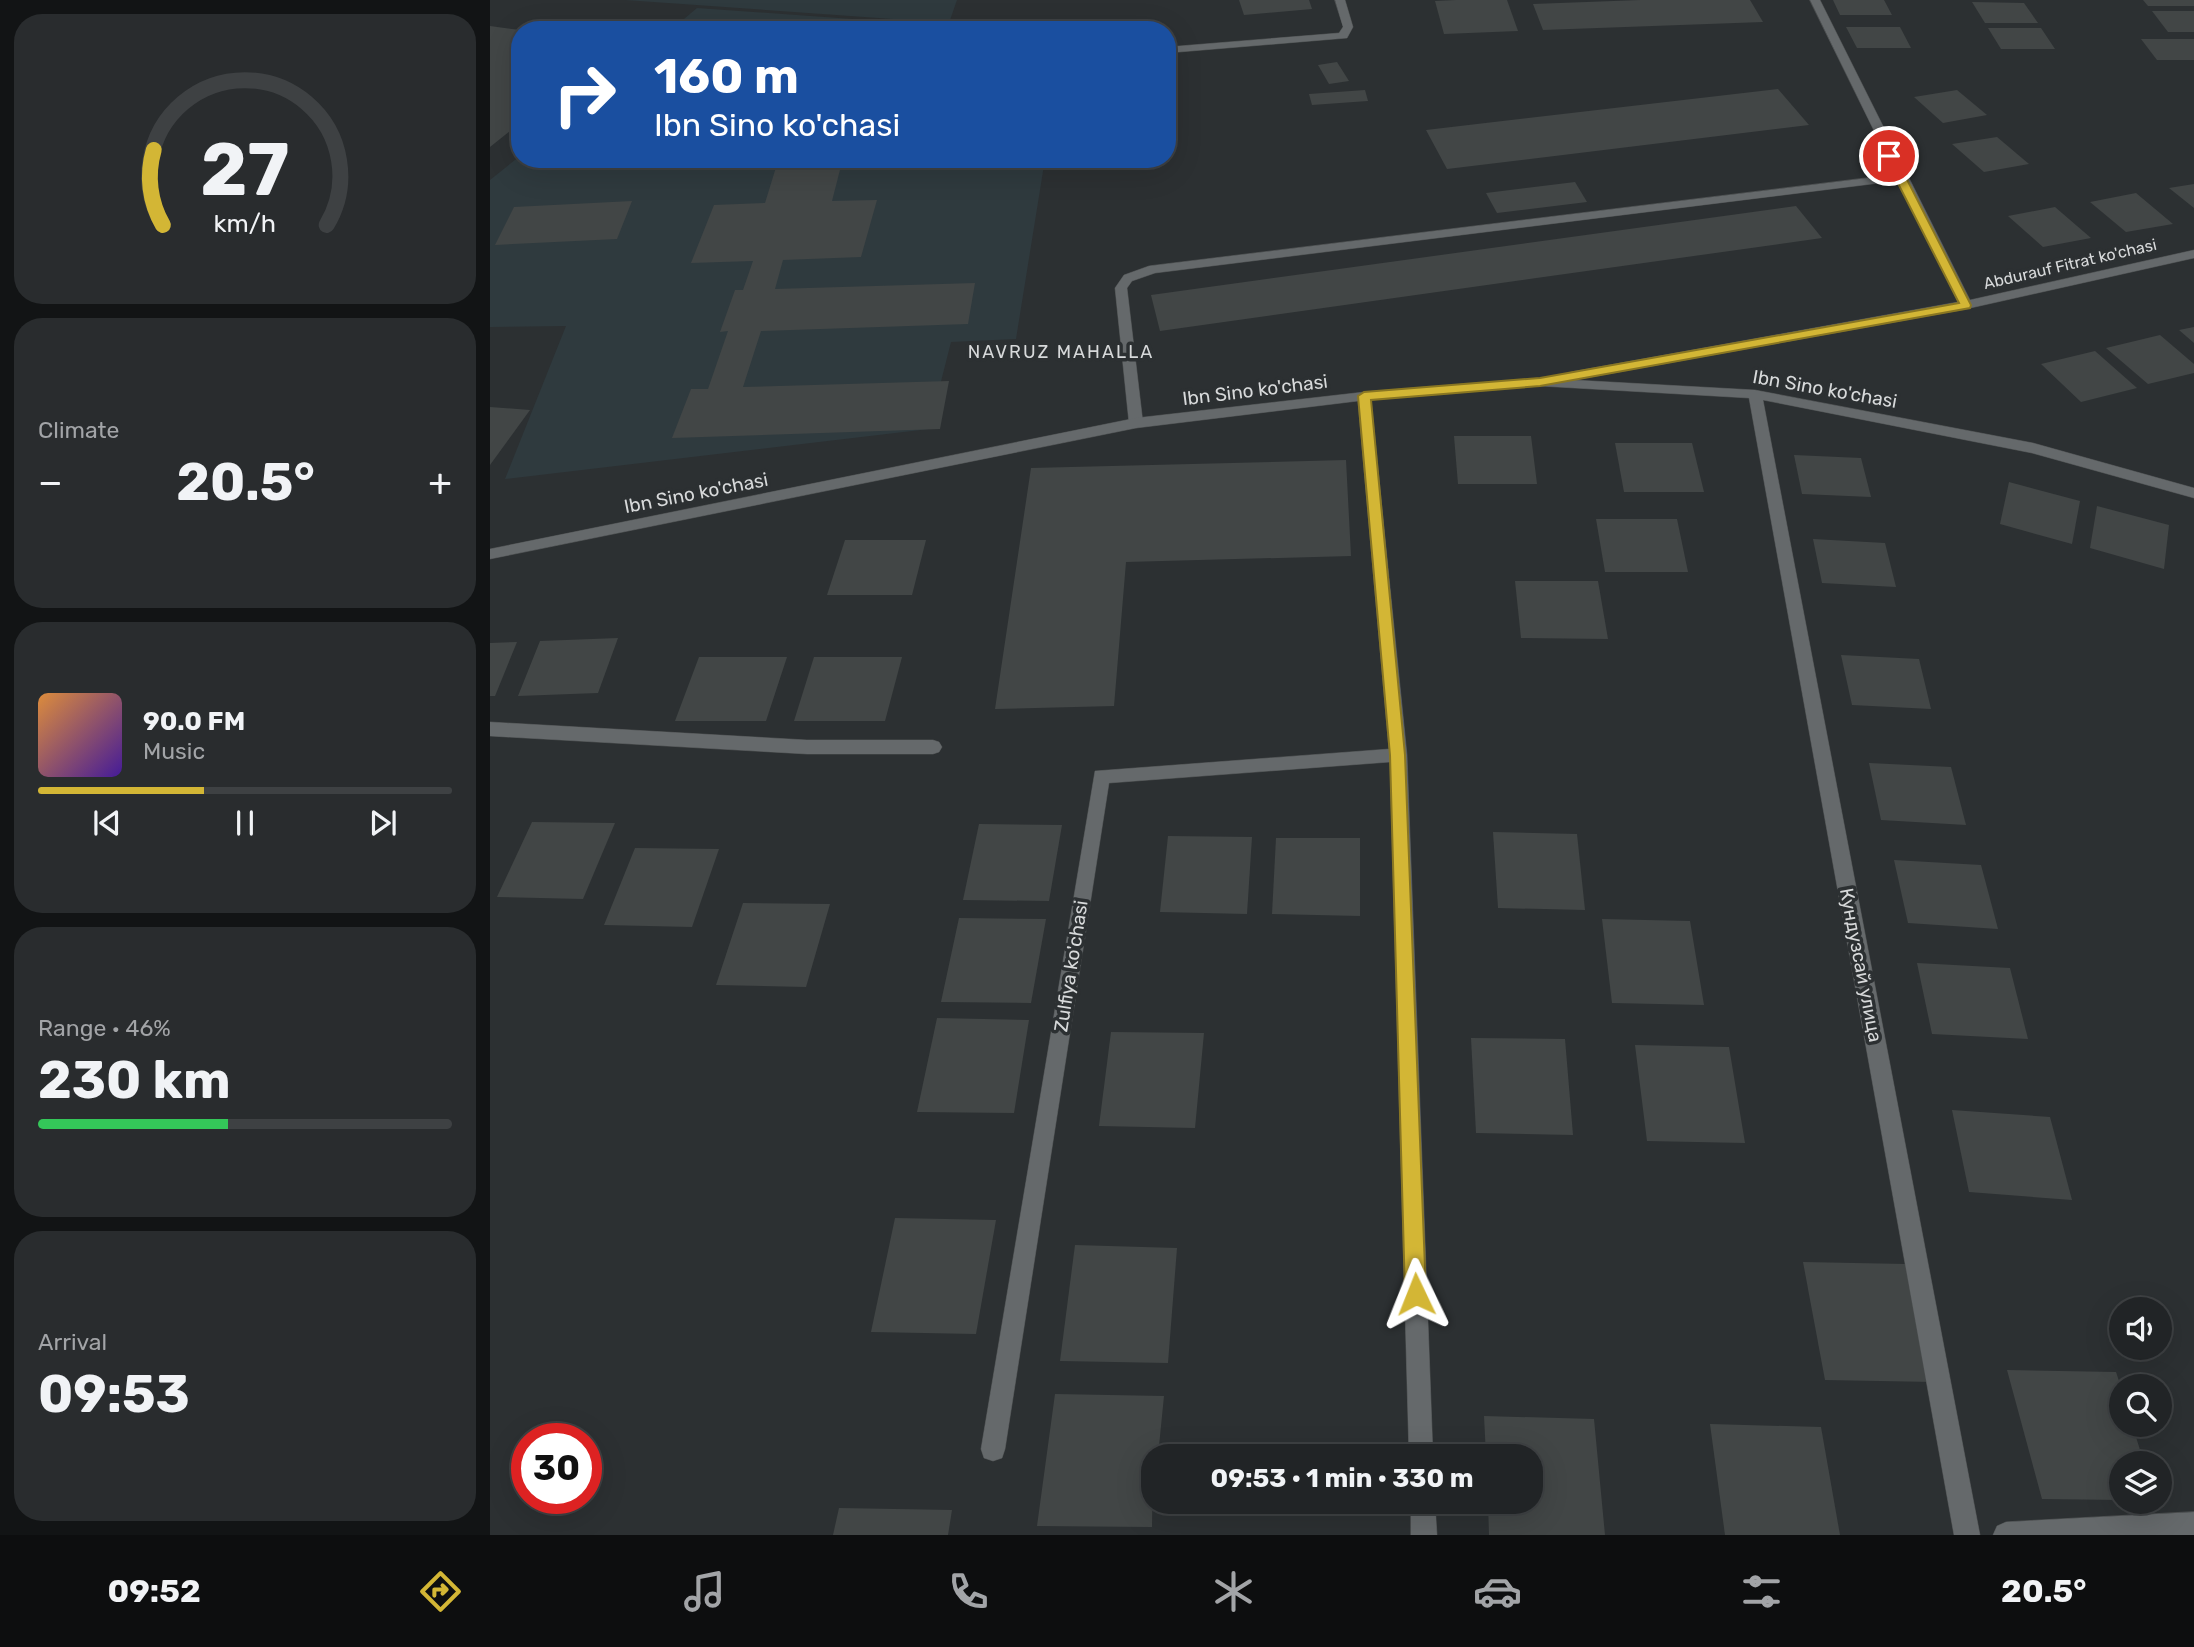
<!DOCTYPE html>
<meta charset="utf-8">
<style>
body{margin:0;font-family:Rubik,sans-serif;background:#292c2e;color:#f1f3f6;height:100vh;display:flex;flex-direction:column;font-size:26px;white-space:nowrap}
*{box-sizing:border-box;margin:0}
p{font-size:23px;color:#a2a4a7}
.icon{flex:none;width:38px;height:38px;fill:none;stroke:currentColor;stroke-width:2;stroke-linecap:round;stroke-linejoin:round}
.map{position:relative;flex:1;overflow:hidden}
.sheet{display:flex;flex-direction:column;gap:14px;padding:14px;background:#121415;width:490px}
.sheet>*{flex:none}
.guide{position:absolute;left:21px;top:21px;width:665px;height:147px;border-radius:28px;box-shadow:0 7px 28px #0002,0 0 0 2px #3e4143;background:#1a4fa0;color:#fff;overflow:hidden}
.tools{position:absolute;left:1619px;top:1297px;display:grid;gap:14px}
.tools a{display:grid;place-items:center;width:63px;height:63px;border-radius:50%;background:#212426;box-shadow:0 7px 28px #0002,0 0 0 2px #3e4143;font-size:35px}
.speed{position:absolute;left:21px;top:1423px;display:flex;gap:14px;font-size:35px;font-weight:700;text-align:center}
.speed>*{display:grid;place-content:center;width:91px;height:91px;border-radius:50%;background:#212426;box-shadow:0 7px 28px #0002,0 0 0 2px #3e4143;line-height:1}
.speed .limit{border:10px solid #d22;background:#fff;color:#111}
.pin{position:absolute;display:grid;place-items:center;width:60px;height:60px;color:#fff;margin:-30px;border:4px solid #fff;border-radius:50%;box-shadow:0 2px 7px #0007}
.me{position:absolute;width:77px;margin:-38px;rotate:358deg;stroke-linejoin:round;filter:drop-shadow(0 0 5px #0008)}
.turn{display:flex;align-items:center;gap:24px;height:147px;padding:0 28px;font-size:32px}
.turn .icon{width:91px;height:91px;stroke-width:2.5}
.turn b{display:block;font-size:49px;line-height:60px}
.big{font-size:52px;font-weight:700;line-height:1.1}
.sheet .widget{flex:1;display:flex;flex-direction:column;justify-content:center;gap:10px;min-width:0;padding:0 24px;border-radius:28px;background:#292c2e}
.sheet .dial{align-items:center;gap:0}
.dial svg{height:182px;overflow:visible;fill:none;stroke:#3e4143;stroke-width:7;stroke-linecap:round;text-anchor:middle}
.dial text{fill:#f1f3f6;stroke:none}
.song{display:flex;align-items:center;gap:21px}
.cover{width:84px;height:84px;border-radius:10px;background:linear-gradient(135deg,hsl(30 70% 55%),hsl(260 70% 35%))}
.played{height:7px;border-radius:4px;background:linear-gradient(90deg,#d3b635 40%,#3e4143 40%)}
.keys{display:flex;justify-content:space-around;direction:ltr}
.heat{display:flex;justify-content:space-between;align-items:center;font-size:38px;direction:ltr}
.charge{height:10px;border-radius:5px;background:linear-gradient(90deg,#34c759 46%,#3e4143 0)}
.trip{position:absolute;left:651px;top:1444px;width:402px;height:70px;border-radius:28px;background:#212426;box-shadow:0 7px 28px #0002,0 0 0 2px #3e4143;font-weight:700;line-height:70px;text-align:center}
.menu{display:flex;height:112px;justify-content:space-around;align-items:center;background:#0d0e0f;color:#a2a4a7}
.menu .icon{width:49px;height:49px}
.menu .selected{color:#d3b635}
.menu b{font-size:32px;color:#f1f3f6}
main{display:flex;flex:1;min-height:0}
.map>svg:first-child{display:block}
.built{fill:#2f3a3e}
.green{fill:#305b6a}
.building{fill:#424646}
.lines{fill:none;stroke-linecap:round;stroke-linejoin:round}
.service-casing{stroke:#4b4e4f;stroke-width:1}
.minor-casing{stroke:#4b4e4f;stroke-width:1}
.service{fill:#65696b;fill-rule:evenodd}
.minor{fill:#65696b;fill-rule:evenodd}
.route{fill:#d3b635;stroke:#897622;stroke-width:2}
.labels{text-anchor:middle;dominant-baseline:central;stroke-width:7;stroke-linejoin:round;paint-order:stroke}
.far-street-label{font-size:16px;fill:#d7d9da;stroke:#2c3032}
.far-neighbourhood-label{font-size:18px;letter-spacing:2px;fill:#d7d9da;stroke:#2c3032}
.street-label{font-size:19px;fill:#d7d9da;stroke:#2c3032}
</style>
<main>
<section class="sheet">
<div class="widget dial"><svg viewBox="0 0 100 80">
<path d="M14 69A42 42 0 1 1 86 69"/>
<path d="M14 69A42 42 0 0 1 10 36" stroke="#d3b635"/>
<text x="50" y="56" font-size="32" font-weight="700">27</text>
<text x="50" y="72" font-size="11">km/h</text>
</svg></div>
<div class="widget"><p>Climate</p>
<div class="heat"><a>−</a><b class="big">20.5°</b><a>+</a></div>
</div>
<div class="widget">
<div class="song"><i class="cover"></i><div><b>90.0 FM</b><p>Music</p></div></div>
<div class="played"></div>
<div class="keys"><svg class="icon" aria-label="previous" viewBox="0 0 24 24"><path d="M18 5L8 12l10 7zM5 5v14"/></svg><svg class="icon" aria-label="pause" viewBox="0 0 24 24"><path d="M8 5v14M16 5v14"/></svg><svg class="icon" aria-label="next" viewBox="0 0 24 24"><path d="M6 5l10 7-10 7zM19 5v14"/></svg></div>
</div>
<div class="widget"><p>Range · 46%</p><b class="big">230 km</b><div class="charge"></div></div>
<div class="widget"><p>Arrival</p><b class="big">09:53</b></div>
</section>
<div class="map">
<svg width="1704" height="1535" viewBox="0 0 1704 1535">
<rect width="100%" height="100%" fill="#2c3032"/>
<g class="built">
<path d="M135 0H467L459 23Z"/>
<path d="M207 8 460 26 468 21 576 25V30H181Z"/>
<path d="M30 156V159H555L526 339 461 342 439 429 15 479 76 326 0 327V180Z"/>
</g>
<path class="green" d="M299 23 296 30H208L210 25Z"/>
<g class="building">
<path d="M749 0H819L822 9 754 15Z"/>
<path d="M966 0H1017L1028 31 954 34 945 1Z"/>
<path d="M1150 0H1260L1273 22 1053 30 1043 4Z"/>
<path d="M1343 0H1394L1402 15H1350Z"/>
<path d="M1653 0H1704V6H1658Z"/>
<path d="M1482 2 1534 3 1548 23H1495Z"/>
<path d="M1662 11H1704V32H1678Z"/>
<path d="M0 26 30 30V123L0 147Z"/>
<path d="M1356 27H1410L1421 48H1367Z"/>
<path d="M1498 28H1551L1565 49H1511Z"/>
<path d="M1651 39H1704V60H1667Z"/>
<path d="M847 62 859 81 839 84 828 65Z"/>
<path d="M1288 89 1319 125 957 169 936 130Z"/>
<path d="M875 90 878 101 822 105 819 94Z"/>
<path d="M1467 90 1497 115 1453 123 1424 97Z"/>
<path d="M1507 137 1539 164 1494 172 1462 144Z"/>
<path d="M260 159H374L352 162 342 201 387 200 371 257 293 260 285 289 485 283 478 324 271 331 253 387 459 381 450 429 182 438 201 389H218L238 331 230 332 245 290H253L263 261 201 263 224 205 275 203 287 164 258 165Z"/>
<path d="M1085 182 1097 202 1007 213 996 193Z"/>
<path d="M1704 184V208L1679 188Z"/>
<path d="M1646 193 1683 224 1636 232 1600 202Z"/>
<path d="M142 201 127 239 5 245 24 207Z"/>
<path d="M1306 206 1332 238 670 331 661 295Z"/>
<path d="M1565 207 1601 238 1553 247 1518 216Z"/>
<path d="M1704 327V343L1689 330Z"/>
<path d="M1670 335 1704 364V373L1658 384 1616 348Z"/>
<path d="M1605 351 1647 388 1591 402 1551 364Z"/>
<path d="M0 407 40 410 0 465Z"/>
<path d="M964 436H1041L1047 484H968Z"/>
<path d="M1125 443H1202L1214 492H1134Z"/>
<path d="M1304 455 1371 458 1381 497 1312 494Z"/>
<path d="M856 460 861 556 636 562 624 706 505 709 541 468Z"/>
<path d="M1519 482 1590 501 1582 544 1510 524Z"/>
<path d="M1607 506 1679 525 1674 569 1600 548Z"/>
<path d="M1106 519H1187L1198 572H1115Z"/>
<path d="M1323 539 1395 543 1406 587 1332 583Z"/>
<path d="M355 540H436L422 595H337Z"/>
<path d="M1025 581H1108L1118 639 1031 638Z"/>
<path d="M128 638 108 693 28 696 50 641Z"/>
<path d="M27 642 5 696H0V643Z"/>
<path d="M1351 655 1429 659 1441 709 1362 705Z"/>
<path d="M209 657H297L276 721H185Z"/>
<path d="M324 657H412L395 721H304Z"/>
<path d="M1379 763 1461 767 1476 825 1391 820Z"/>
<path d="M42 822 125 823 93 899 7 897Z"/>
<path d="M489 824 572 825 559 901 473 900Z"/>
<path d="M1003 832 1087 834 1095 910 1008 908Z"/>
<path d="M678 836 762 837 757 914 670 912Z"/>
<path d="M786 838H870V916L782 914Z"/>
<path d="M145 848 229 849 202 927 114 925Z"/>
<path d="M1404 860 1491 865 1508 929 1418 923Z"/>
<path d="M253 903 340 904 316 987 226 985Z"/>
<path d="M469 918 556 919 541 1003 451 1002Z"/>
<path d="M1112 919 1200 921 1214 1005 1122 1003Z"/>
<path d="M1427 963 1520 968 1538 1039 1442 1034Z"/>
<path d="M447 1018 539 1020 524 1113 427 1112Z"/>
<path d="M621 1032 714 1033 705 1128 609 1126Z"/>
<path d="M981 1038 1075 1039 1083 1135 986 1133Z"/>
<path d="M1145 1045 1239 1047 1255 1143 1157 1141Z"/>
<path d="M1462 1110 1560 1117 1582 1200 1479 1192Z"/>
<path d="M405 1218 506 1220 486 1334 381 1332Z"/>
<path d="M585 1245 687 1248 678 1363 570 1361Z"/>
<path d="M1313 1262 1416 1264 1444 1382 1335 1380Z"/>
<path d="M1517 1370 1626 1372 1631 1387V1424H1642L1654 1463H1631V1500L1552 1499Z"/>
<path d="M565 1394 674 1396 668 1456H663L662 1527 547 1526Z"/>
<path d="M994 1416 1104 1419 1115 1535H999L998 1502H1041V1456H996Z"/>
<path d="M1220 1424 1331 1427 1350 1535H1235Z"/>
<path d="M349 1508 462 1510 458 1535H343Z"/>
</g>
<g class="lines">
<defs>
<g id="service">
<path d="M845 0H855L863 27 857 38 677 53V47L849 33 853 27Z"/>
<path d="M1410 174 1416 178 1414 180 665 273 642 281 637 288 653 423 646 428 639 423 625 288 634 275 659 266Z"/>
</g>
<g id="minor">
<path d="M1320 0H1330L1480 300 1704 250V258L1476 309 1084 380 1265 390 1543 443 1704 488V498L1542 453 1273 400 1490 1535H1464L1259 398 1050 386 881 400 917 755 943 1456H919L900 762 619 783 515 1449 512 1458 503 1461 494 1458 491 1449 605 771 899 749 868 401 646 428 0 559V549L646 418 874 392 1050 378 1077 379 1074 376 1081 372 1468 302Z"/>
<path d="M0 722 317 740H443L449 742 452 747 449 752 443 754H317L0 736Z"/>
<path d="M921 1502H945L947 1535H921Z"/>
<path d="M1704 1512V1535H1503L1507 1526 1516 1522Z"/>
</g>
</defs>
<use href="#service" class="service-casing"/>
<use href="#minor" class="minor-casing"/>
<use href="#service" class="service"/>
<use href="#minor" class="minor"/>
</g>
<path class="route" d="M1399 153 1405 156 1481 305 1480 308 1050 386 881 400 915 755 936 1294 933 1302 926 1305 918 1302 915 1294 900 755 868 396 874 392 1050 378 1469 303 1394 156Z"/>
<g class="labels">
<g class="far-street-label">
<text transform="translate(1580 264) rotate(-13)">Abdurauf Fitrat ko'chasi</text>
</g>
<g class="far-neighbourhood-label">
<text x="571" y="352">NAVRUZ MAHALLA</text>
</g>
<g class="street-label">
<text transform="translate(1335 389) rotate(10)">Ibn Sino ko'chasi</text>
<text transform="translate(765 390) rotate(-7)">Ibn Sino ko'chasi</text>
<text transform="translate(206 493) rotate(-11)">Ibn Sino ko'chasi</text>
<text transform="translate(1371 965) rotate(79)">Кундузсай улица</text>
<text transform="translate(581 966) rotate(-81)">Zulfiya ko'chasi</text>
</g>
</g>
</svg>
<div class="tools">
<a><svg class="icon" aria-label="sound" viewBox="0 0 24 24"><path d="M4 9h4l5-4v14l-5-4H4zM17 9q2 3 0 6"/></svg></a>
<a><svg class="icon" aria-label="search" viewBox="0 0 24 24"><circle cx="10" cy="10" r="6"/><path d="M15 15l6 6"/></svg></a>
<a><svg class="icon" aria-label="layers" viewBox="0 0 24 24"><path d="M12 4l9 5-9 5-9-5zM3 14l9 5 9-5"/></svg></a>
</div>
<div class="speed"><div class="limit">30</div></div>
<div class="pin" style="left:1399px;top:156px;background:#d93025"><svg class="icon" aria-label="arrive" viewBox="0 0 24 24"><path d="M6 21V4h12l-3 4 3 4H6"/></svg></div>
<svg class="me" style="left:926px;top:1294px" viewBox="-20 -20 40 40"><path d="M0-17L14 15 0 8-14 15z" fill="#d3b635" stroke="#fff" stroke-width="4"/></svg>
<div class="trip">09:53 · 1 min · 330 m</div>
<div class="guide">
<div class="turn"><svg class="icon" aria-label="right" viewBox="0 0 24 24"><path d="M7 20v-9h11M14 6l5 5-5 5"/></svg><div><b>160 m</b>Ibn Sino ko'chasi</div></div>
</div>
</div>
</main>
<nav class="menu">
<b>09:52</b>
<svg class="icon selected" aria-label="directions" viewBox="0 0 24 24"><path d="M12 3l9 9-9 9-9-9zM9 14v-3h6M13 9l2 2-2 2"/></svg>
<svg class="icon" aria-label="music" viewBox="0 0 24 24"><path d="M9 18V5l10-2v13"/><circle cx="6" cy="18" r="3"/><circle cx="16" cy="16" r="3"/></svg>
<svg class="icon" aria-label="phone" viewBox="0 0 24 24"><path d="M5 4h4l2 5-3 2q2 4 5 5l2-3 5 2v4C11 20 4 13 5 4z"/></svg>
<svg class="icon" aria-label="climate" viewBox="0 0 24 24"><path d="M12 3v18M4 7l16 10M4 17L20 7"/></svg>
<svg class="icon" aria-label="car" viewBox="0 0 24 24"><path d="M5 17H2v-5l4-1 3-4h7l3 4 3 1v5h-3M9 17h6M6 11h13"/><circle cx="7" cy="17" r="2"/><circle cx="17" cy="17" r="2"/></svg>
<svg class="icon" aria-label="filters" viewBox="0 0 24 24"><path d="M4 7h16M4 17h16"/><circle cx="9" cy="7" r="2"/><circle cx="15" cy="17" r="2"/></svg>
<b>20.5°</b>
</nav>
